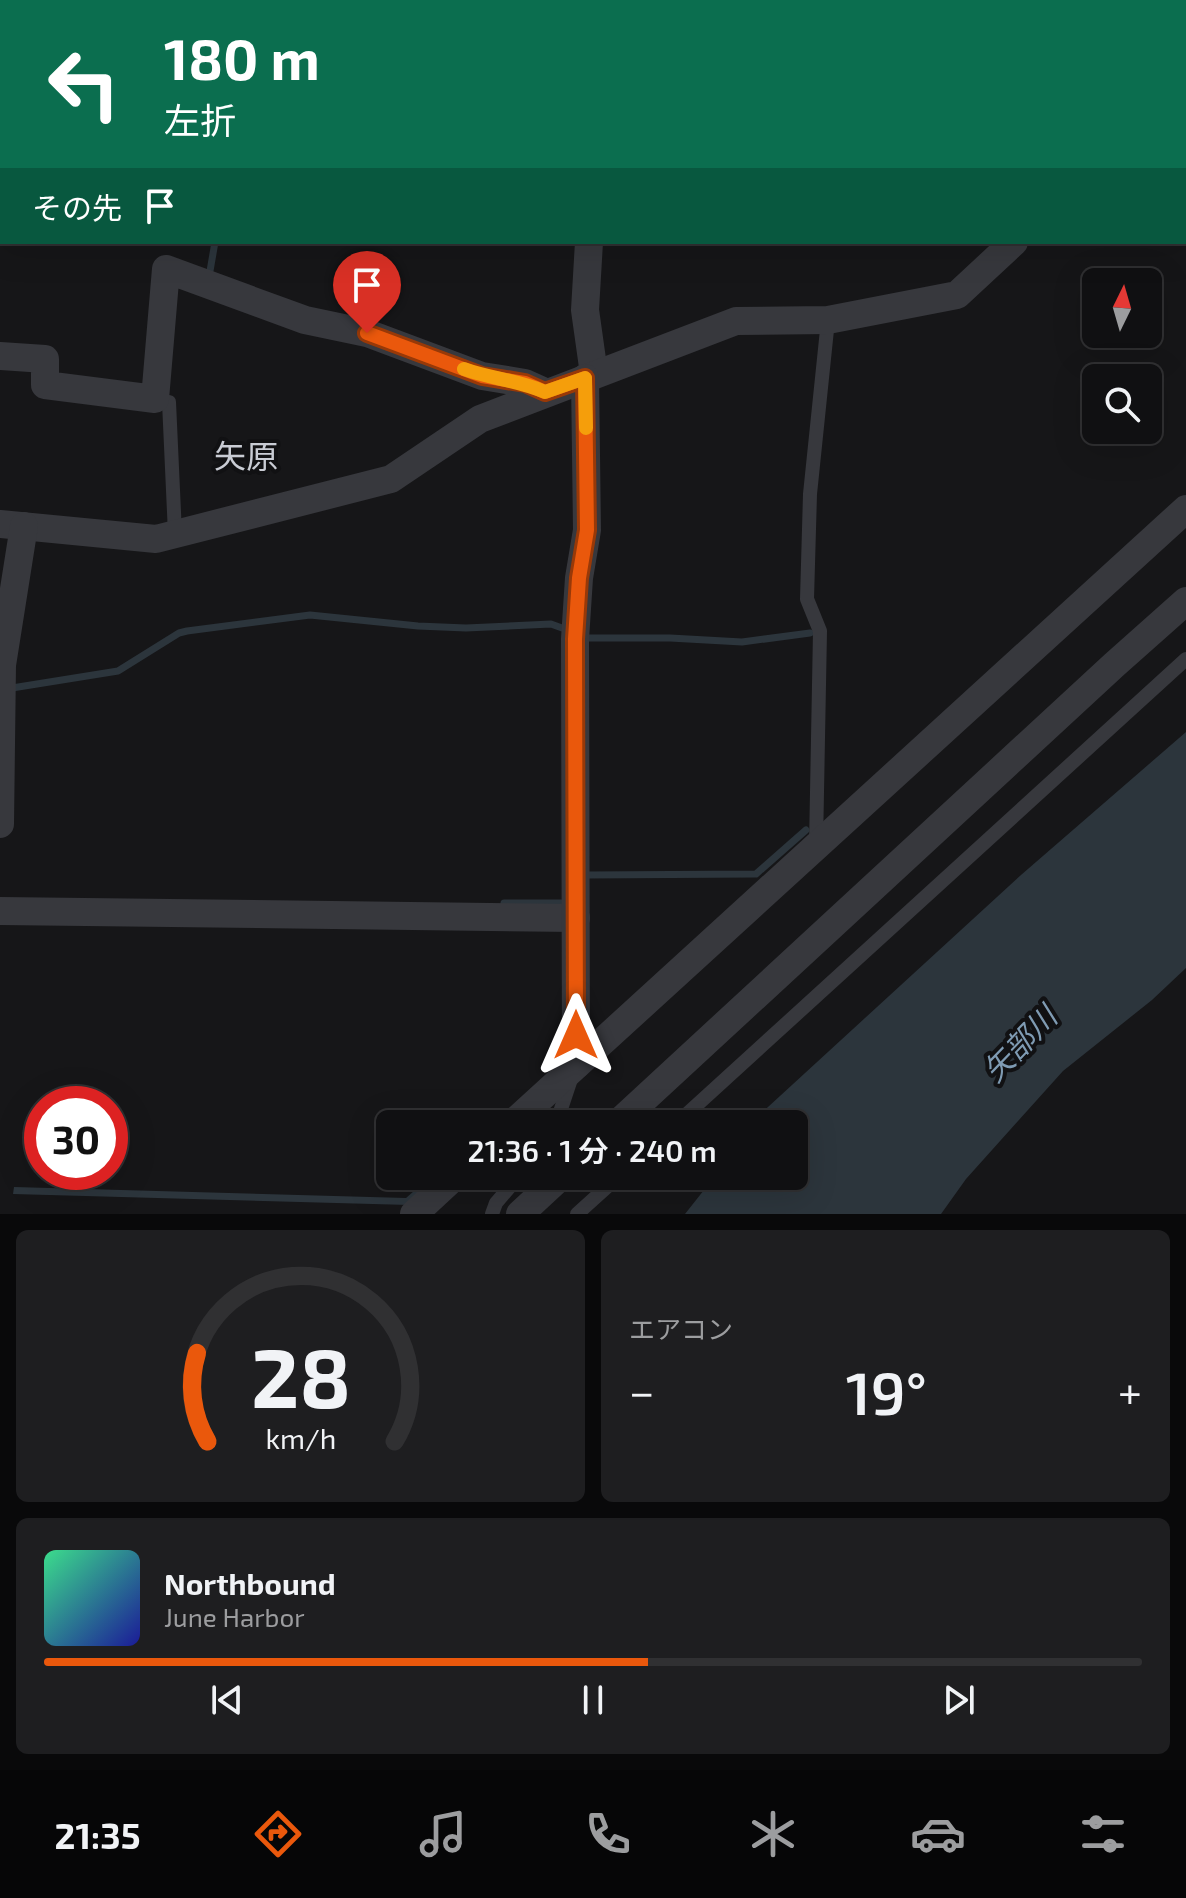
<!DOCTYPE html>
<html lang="ja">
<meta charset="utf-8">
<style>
body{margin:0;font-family:"Exo 2","Noto Sans JP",sans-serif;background:#1e1e20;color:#f1f3f6;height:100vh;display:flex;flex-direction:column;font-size:30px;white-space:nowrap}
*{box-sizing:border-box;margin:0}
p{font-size:26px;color:#9c9d9f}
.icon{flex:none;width:44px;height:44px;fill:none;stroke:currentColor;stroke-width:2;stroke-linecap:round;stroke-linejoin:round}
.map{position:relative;height:1214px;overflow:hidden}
.sheet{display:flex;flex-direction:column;gap:16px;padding:16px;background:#09090a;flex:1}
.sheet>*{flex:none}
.hud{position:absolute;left:0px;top:0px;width:1186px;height:244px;box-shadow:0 8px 32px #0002,0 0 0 2px #303032;background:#0b6e4f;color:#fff;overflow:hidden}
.needle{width:52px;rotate:5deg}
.controls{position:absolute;left:1082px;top:268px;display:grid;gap:16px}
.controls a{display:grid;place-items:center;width:80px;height:80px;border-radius:12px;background:#101012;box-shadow:0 8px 32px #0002,0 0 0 2px #303032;font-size:40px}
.speed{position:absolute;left:24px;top:1086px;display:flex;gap:16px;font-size:40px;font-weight:700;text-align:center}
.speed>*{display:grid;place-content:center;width:104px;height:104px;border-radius:50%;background:#101012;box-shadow:0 8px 32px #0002,0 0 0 2px #303032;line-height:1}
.speed .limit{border:12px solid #d22;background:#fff;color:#111}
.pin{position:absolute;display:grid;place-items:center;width:68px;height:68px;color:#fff;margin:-82px -34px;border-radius:50% 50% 50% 0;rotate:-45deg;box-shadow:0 0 8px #0007}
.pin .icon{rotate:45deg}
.me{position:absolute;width:88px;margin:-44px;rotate:0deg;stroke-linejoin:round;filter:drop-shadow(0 0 6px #0008)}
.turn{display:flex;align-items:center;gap:28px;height:168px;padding:0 32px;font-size:36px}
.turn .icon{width:104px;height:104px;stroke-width:2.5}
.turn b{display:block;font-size:56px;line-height:68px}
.then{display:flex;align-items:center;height:76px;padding:0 32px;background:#0003;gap:16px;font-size:30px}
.big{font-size:60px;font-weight:600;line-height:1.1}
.sheet .tile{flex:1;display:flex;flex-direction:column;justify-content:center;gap:12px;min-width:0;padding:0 28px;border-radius:12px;background:#1e1e20}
.sheet .dial{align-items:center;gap:0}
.dial svg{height:208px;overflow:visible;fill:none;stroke:#303032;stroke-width:7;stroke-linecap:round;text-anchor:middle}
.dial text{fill:#f1f3f6;stroke:none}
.song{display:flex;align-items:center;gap:24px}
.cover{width:96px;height:96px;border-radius:12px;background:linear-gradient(135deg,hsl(150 70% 55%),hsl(240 70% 35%))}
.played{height:8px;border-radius:4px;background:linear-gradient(90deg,#ea580c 55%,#303032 55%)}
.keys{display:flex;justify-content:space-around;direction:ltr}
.heat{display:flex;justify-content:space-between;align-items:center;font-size:44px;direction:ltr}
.sheet .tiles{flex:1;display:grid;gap:16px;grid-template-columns:1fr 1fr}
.tile:last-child{grid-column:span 2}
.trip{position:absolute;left:376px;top:1110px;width:432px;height:80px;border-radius:12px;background:#101012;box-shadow:0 8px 32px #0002,0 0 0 2px #303032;font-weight:600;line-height:80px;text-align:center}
.menu{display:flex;height:128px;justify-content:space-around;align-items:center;background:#060607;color:#9c9d9f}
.menu .icon{width:56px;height:56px}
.menu .current{color:#ea580c}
.menu b{font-size:36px;color:#f1f3f6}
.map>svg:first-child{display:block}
.water{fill:#2c353c}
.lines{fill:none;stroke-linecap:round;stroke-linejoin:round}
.stream{stroke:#2c353c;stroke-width:7}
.lane{stroke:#37383d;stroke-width:14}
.street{stroke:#37383d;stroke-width:28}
.route-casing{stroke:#983908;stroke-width:20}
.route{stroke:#ea580c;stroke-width:14}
.slow{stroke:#f59e0b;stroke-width:14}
.labels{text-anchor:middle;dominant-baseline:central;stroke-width:8;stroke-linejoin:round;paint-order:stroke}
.water-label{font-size:30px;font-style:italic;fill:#7f9bb3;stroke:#111113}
.quarter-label{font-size:32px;fill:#c9ccd4;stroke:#111113}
</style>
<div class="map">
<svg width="1186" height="1214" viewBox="0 0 1186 1214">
<rect width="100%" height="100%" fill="#161618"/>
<g class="water">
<path d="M1186 732V968L1152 1000 1063 1071 966 1179 941 1214H685L715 1176H794V1124H751L757 1117 1021 875Z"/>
<path d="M431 1176H440L409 1205 13 1194 14 1187 406 1198Z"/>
</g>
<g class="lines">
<g class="stream">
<path d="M465 2 466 0"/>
<path d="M0 126 2 127"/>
<path d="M210 271 215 242"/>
<path d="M587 638H670L742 642 810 633"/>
<path d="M12 688 118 671 179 633 187 631 310 615 418 626 466 628 551 624 562 628"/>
<path d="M586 875 756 874 806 830"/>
<path d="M504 903H561"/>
</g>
<g class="lane">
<path d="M1006 2V0"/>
<path d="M155 399 169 402 175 534"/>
<path d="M816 846 820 631 807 599 810 494 828 320"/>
<path d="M556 1124 572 1076"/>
<path d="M676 1124 1186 659"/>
<path d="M492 1214 496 1203 519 1176"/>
<path d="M577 1214 619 1176"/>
</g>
<g class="street">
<path d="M653 2 654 0"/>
<path d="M1148 2V0"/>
<path d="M1184 96H1186"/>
<path d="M589 242 585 310 594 374"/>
<path d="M0 356 45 359V385L155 399 166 269 305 320 367 333 482 376 525 383 545 392"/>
<path d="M0 524 156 539 391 479 480 419 736 321 828 320 957 295 1014 242"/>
<path d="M0 824 2 665 24 526"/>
<path d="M0 911 576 918"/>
<path d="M576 1065 575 639 579 578 587 530 585 378"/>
<path d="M512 1124 1186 509"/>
<path d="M617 1124 1114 665 1186 601"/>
<path d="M414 1214 455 1176"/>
<path d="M520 1214 561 1176"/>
</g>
</g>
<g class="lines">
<defs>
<path id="route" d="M367 333 482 376 525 383 545 392 585 378 587 530 579 578 575 639 576 1035"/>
</defs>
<use href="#route" class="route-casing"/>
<use href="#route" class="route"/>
<path class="slow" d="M464 369C491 379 519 380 545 392L585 378 586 428"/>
</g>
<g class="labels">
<g class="water-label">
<text transform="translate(1019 1043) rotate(-46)">矢部川</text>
</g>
<g class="quarter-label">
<text x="246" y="455">矢原</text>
</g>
</g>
</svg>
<div class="controls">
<a><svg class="needle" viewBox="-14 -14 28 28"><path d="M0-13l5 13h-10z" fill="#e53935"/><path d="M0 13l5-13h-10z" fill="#9c9d9f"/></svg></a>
<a><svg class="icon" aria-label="search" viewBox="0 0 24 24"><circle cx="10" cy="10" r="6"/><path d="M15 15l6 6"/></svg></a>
</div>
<div class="speed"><div class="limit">30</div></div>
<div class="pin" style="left:367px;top:333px;background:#d93025"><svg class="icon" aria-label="arrive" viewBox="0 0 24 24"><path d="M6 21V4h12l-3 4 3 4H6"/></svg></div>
<svg class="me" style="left:576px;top:1035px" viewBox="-20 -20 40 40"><path d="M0-17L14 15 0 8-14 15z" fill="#ea580c" stroke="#fff" stroke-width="4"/></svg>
<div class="trip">21:36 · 1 分 · 240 m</div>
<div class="hud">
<div class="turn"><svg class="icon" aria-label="left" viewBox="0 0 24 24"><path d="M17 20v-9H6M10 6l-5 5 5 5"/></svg><div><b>180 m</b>左折</div></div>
<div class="then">その先<svg class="icon" aria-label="arrive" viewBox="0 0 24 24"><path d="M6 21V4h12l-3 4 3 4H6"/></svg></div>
</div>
</div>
<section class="sheet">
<div class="tiles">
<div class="tile dial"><svg viewBox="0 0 100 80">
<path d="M14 69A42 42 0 1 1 86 69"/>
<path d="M14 69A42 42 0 0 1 10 35" stroke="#ea580c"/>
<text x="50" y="56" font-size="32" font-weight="700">28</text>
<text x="50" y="72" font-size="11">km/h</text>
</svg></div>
<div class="tile"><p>エアコン</p>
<div class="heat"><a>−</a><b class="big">19°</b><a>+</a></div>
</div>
<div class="tile">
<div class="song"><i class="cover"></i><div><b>Northbound</b><p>June Harbor</p></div></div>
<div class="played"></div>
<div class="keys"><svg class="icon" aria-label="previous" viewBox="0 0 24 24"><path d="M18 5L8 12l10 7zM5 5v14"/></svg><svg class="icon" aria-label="pause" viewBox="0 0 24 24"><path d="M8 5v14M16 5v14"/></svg><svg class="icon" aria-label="next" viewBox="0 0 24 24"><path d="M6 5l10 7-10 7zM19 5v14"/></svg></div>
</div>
</div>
</section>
<nav class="menu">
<b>21:35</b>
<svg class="icon current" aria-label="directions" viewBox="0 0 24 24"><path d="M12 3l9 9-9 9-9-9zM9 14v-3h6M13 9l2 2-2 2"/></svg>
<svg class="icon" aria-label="music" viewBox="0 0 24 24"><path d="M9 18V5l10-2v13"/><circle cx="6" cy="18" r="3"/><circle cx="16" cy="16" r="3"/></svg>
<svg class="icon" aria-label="phone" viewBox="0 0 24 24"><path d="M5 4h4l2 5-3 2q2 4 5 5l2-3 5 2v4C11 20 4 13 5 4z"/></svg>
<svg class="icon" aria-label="climate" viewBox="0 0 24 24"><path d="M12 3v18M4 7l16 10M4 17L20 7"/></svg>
<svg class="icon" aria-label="car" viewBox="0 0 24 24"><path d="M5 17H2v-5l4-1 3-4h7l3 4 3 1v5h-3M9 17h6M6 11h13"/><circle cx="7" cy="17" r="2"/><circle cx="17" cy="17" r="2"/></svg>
<svg class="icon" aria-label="filters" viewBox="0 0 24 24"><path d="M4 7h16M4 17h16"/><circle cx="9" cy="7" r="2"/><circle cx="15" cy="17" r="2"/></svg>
</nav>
